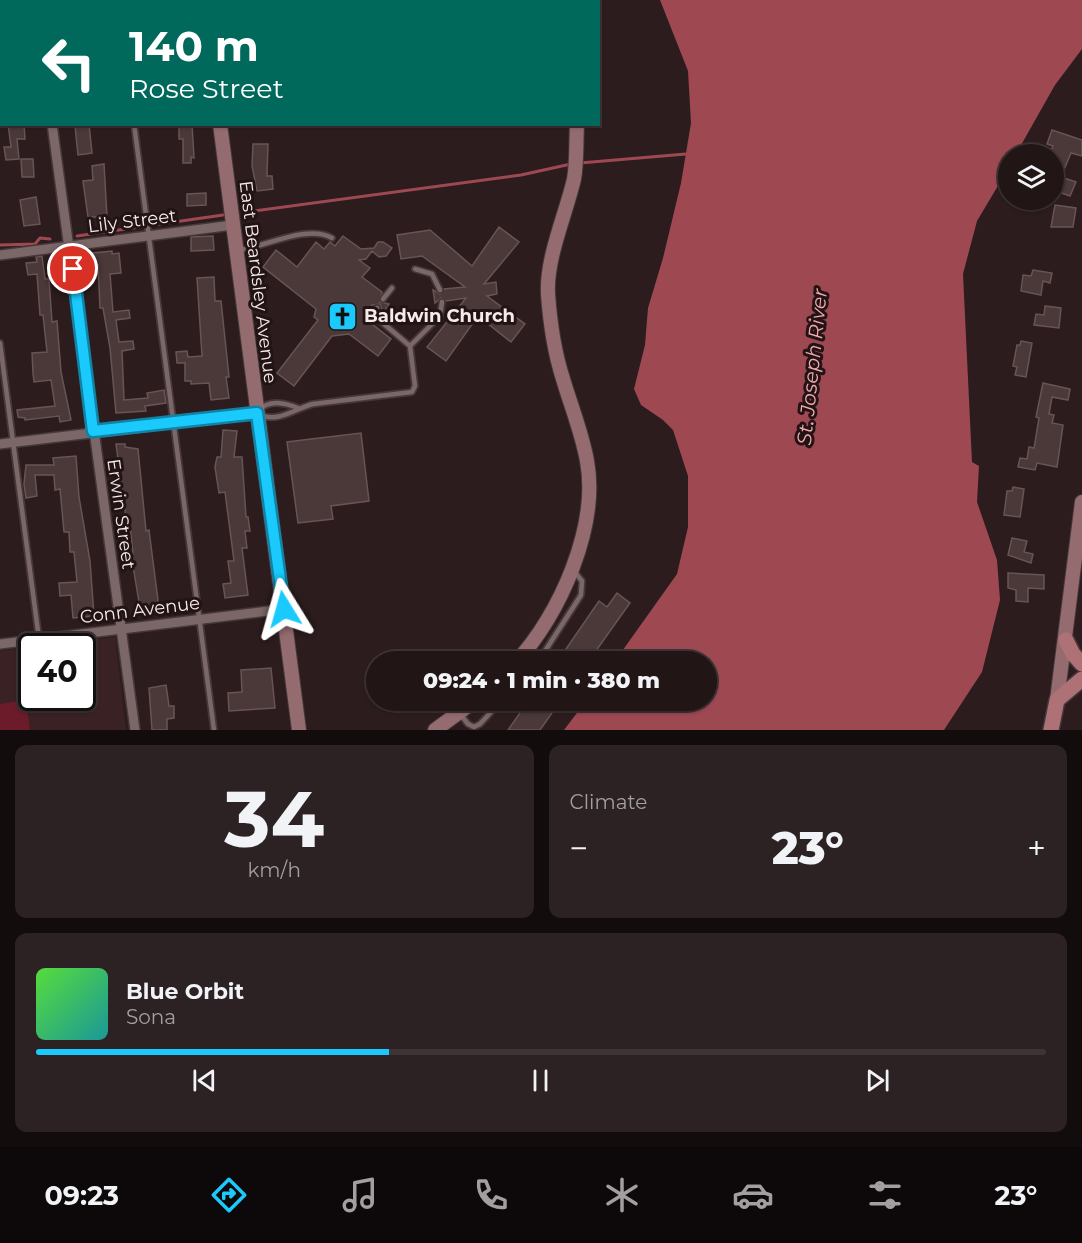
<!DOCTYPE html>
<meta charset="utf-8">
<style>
body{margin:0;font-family:Montserrat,sans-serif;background:#2d2223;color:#f1f3f6;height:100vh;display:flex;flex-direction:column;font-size:22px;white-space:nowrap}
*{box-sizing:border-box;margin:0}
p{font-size:20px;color:#a29fa1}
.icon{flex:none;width:33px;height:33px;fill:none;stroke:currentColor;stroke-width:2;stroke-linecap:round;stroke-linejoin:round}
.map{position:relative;height:730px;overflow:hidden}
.panel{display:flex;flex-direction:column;gap:15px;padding:15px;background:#120c0c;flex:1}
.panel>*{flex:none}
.hud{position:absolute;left:0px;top:0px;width:600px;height:126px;box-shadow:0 2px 4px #0004,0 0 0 2px #3e3435;background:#00695c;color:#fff;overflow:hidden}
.tools{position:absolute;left:998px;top:144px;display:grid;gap:12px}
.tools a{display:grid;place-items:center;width:66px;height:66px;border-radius:50%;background:#211516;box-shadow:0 2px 4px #0004,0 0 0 2px #3e3435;font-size:30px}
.speed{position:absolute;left:18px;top:633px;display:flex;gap:12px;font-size:30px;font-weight:700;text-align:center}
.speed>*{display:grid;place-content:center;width:78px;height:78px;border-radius:50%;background:#211516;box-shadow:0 2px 4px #0004,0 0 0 2px #3e3435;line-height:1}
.speed .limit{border:3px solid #111;border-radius:9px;background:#fff;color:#111}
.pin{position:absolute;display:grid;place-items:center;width:51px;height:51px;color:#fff;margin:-26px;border:3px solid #fff;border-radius:50%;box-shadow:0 2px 6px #0007}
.me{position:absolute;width:66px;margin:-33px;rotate:352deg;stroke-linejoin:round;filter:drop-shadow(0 0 4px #0008)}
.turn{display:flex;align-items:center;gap:21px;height:126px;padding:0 30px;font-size:27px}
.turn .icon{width:78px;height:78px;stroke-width:2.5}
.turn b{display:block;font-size:42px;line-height:51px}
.big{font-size:45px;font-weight:800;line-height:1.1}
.panel .tile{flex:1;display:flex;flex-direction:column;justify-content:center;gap:9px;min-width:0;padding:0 21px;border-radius:12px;background:#2d2223}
.panel .dial{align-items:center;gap:0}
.dial b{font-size:78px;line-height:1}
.song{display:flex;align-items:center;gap:18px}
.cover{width:72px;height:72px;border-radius:9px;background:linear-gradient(135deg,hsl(110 70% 55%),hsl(180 70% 35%))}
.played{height:6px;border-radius:3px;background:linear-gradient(90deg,#1acafc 35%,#3e3435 35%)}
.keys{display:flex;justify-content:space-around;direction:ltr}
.heat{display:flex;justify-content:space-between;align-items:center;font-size:33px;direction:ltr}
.panel .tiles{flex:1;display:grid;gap:15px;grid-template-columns:1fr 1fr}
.tile:last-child{grid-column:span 2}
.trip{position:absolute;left:366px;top:651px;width:351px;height:60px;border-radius:30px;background:#211516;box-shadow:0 2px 4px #0004,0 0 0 2px #3e3435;font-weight:800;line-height:60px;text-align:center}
.dock{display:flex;height:96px;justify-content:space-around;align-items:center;background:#0d0809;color:#a29fa1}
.dock .icon{width:42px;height:42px}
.dock .active{color:#1acafc}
.dock b{font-size:27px;color:#f1f3f6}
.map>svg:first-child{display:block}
.built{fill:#3a2224}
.green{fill:#6b1b29}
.water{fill:#9e4852}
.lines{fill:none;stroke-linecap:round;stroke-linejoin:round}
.stream{stroke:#9e4852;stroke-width:3}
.building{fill:#4b3839;stroke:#685455;stroke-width:1.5}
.lane-casing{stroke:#463839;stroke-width:8}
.street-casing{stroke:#463839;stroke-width:12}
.secondary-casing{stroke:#463839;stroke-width:16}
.primary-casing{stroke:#463839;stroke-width:18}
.lane{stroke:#7b6768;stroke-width:4.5}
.street{stroke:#7b6768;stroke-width:9}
.secondary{stroke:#946c6f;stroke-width:14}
.primary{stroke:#ae7176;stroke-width:15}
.route-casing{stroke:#1183a4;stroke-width:15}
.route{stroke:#1acafc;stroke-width:10}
.labels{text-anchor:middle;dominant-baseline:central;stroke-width:6;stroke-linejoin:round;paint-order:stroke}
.street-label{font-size:18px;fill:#f6eaeb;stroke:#221314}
.poi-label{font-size:18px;font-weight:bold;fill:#f6eaeb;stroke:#221314;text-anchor:start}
.water-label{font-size:20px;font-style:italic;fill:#f3aaaf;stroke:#221314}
</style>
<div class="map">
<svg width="1082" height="730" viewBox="0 0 1082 730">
<rect width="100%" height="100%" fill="#2c1c1d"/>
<path class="built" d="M115 637 126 730H0V651L31 647 32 698H82V646H36Z"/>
<path class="green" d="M26 700 30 730H0V704Z"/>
<path class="water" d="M660 0H1082V49L1055 85 1016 154H1008V169L977 221 963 274 972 462 979 466 977 502 997 560 1000 600 982 672 944 730H564L586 701 706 700V662L615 661 677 574 688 527V476L673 430 663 420 641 405 634 389 645 345 648 308 663 258 681 183 691 123 688 71Z"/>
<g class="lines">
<g class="stream">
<path d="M580 163 686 154"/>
<path d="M246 212 521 175 571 164"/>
<path d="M77 236 223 215"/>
<path d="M0 245 35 244 40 238 50 239"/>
</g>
</g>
<g class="building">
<path d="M8 124H24L25 139H17L19 159 6 160 4 147H11Z"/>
<path d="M89 124 92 153 78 155 75 126Z"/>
<path d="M192 124 194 158 191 157V163H183V139H179V125Z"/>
<path d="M1052 130 1082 140V156L1071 153 1061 177 1076 182 1070 196 1053 190V154H1049L1053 146 1047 144Z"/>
<path d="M253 144H268L267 176H272L273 189 257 191 252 166Z"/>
<path d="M21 159H33L34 177H22Z"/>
<path d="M104 164 107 217H88L83 181 93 180 92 166Z"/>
<path d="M206 193V205L187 206V194Z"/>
<path d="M36 197 40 224 24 226 20 200Z"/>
<path d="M1055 205 1076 208 1073 227H1051Z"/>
<path d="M499 227 519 242 484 284 496 282 497 294 487 296 525 324 511 342 478 316 446 361 427 347 466 298 446 301 441 298 435 303 433 290 440 294 444 289 465 287 422 256 401 259 397 235 430 230 472 266Z"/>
<path d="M213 236 214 250 191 251V237Z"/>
<path d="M343 236 361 249 374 248 378 242H383L392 248 386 256 379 257 372 251 366 259 359 260 370 268 362 277 382 292 380 302 389 304 383 313 380 304 372 305 363 317 391 339 378 356 349 334 332 336 294 386 277 373 318 320 314 317 316 309 263 267 276 250 297 267 316 242 324 249 330 242 335 246Z"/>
<path d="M112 251V254L119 253 121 273 110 274 113 312 129 310 130 318 116 320 119 342 133 341 134 349 122 351 124 400 148 398 147 393 164 390 165 397 166 403 145 406 146 411 116 413 110 348 103 308H100L98 265 94 266 93 253Z"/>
<path d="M42 256 45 279H49L52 322 57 321 61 372 71 420 60 422 59 416 25 420V418L18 417 17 410 55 406 51 380 34 382 33 373 32 353 47 352 43 315H40L37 274 28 275 26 263 37 262 36 257Z"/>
<path d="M1033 270 1052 273 1050 283 1043 281 1041 295 1021 291 1023 275 1031 276Z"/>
<path d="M214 277 215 301H221L229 377H226L229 398 211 400 209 383 191 384V381H185V363H177L176 352 187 351 188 357 202 356 197 278Z"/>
<path d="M1045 306 1061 308 1059 328 1034 325 1036 314 1044 315Z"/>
<path d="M1021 341 1032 343 1026 377 1015 375 1017 367 1013 366 1017 345H1020Z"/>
<path d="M1043 383 1070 389 1068 400 1052 397 1049 414 1054 415 1052 423 1063 425 1057 467 1037 463 1035 470 1018 467 1020 458 1027 459 1029 447 1034 448 1039 418 1036 417Z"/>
<path d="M223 430 237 431 234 457H242L246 517H248L250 531H245L247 548H242L248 595 225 598 223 584 231 583 228 561H234L225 492 219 493 215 467 217 457H221Z"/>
<path d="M361 433 369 501 331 506 333 519 298 523 287 442Z"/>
<path d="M116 444H125V447L138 449 146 531 149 530 159 608 138 611 137 603 139 602 131 554H133L130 525H127Z"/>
<path d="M76 456 79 497 90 561 94 616 73 618 71 595 60 596 59 583 77 582 74 552H70L69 532H64L60 489 55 490 54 475H35L37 496 26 498 24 484 26 465H54L53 458Z"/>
<path d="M1013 487 1024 489 1020 517 1004 515 1007 491H1012Z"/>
<path d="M1012 538 1027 541 1024 552 1033 554 1031 563 1008 555Z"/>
<path d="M1008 573 1044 575V589L1028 588V602L1016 601V590L1008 588Z"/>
<path d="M617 593 630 603 588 662H557L599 601 607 607Z"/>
<path d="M271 668 275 708 229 711 228 693 242 692 241 670Z"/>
<path d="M166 685 169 706H174V718L167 719V730H152L149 688Z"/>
<path d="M529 700H561L540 730H508Z"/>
</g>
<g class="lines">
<defs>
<g id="lane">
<path d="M117 0 118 2"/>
<path d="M134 124 214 730"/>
<path d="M239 250C265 247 307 224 332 238"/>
<path d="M415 269 432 274 440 290"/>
<path d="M383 299 392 288"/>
<path d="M377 308 374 313 377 318 410 346 440 316 442 302"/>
<path d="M0 343 39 639"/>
<path d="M259 410C270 399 285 403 298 408"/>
<path d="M261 415C277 423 297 408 313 404L412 392 415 386 410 346"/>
<path d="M538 662 581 595 582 581 573 570"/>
<path d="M461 715 468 724 474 727 480 724 502 700"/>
</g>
<g id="street">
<path d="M34 0V2"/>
<path d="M326 2 327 0"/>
<path d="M0 46H2"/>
<path d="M52 124 135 730"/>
<path d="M0 255 233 225"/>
<path d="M0 444 257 413"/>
<path d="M0 644 284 609"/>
</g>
<g id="secondary">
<path d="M204 0V2"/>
<path d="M558 0V2"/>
<path d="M220 124 299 730"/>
<path d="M516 662C560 615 599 526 587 461 582 433 571 406 563 379 554 351 550 322 548 294 546 258 566 214 574 179 577 162 576 142 577 124"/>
<path d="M1057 700 1082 502"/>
<path d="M435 730 476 700"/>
</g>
<g id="primary">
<path d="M1066 640 1073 654 1082 664"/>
<path d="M1051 730 1057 700 1082 679"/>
</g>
</defs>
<use href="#lane" class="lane-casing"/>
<use href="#street" class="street-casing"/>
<use href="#secondary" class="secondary-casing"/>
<use href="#primary" class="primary-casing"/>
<use href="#lane" class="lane"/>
<use href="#street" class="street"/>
<use href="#secondary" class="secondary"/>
<use href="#primary" class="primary"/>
</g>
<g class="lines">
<defs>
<path id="route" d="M73 269 93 431 257 413 284 609"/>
</defs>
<use href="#route" class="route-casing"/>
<use href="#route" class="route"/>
</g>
<defs>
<symbol id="church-square" viewBox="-11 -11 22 22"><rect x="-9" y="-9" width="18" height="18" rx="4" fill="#1acafc" stroke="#221314"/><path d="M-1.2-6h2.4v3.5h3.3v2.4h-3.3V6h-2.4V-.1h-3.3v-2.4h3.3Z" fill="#111"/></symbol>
</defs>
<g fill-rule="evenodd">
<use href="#church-square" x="326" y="300" width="33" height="33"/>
</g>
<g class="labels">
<g class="street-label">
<text transform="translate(132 221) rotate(-7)">Lily Street</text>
<text transform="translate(258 282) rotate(83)">East Beardsley Avenue</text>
<text transform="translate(121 514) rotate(82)">Erwin Street</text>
<text transform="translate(140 610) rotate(-7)">Conn Avenue</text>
</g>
<g class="poi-label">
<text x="364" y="316">Baldwin Church</text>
</g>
<g class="water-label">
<text transform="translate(812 367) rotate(-84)">St. Joseph River</text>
</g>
</g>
</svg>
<div class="tools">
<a><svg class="icon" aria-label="layers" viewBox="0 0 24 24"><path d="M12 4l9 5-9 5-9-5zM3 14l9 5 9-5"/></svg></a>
</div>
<div class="speed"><div class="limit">40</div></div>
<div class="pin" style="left:73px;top:269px;background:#d93025"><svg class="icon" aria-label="arrive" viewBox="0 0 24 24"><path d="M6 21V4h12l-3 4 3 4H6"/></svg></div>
<svg class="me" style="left:284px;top:609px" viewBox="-20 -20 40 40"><path d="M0-17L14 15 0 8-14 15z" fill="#1acafc" stroke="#fff" stroke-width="4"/></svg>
<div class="trip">09:24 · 1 min · 380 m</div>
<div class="hud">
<div class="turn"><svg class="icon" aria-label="left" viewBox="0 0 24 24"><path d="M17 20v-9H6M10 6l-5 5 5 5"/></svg><div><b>140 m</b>Rose Street</div></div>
</div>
</div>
<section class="panel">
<div class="tiles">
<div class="tile dial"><b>34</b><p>km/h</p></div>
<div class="tile"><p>Climate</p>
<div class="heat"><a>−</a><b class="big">23°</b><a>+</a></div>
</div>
<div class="tile">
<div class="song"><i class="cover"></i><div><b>Blue Orbit</b><p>Sona</p></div></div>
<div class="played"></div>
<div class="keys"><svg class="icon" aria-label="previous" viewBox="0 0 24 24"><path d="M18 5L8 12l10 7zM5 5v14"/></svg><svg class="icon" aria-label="pause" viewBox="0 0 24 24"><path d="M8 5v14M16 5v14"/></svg><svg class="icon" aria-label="next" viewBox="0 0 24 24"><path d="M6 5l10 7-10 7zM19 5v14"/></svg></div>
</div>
</div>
</section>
<nav class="dock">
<b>09:23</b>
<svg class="icon active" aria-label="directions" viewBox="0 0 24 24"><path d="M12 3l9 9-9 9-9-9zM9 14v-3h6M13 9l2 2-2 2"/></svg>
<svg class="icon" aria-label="music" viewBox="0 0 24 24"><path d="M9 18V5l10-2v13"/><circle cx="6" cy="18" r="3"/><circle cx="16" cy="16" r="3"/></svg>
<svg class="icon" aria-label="phone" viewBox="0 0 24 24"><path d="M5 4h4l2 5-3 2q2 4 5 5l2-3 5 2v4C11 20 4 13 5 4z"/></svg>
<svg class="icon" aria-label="climate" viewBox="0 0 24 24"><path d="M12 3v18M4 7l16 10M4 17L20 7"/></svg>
<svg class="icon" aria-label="car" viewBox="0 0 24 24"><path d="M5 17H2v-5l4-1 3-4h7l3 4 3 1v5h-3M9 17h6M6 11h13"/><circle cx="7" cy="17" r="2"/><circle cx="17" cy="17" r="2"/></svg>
<svg class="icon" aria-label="filters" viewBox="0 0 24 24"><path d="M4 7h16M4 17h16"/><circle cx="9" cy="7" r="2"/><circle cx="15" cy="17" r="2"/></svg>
<b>23°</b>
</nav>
